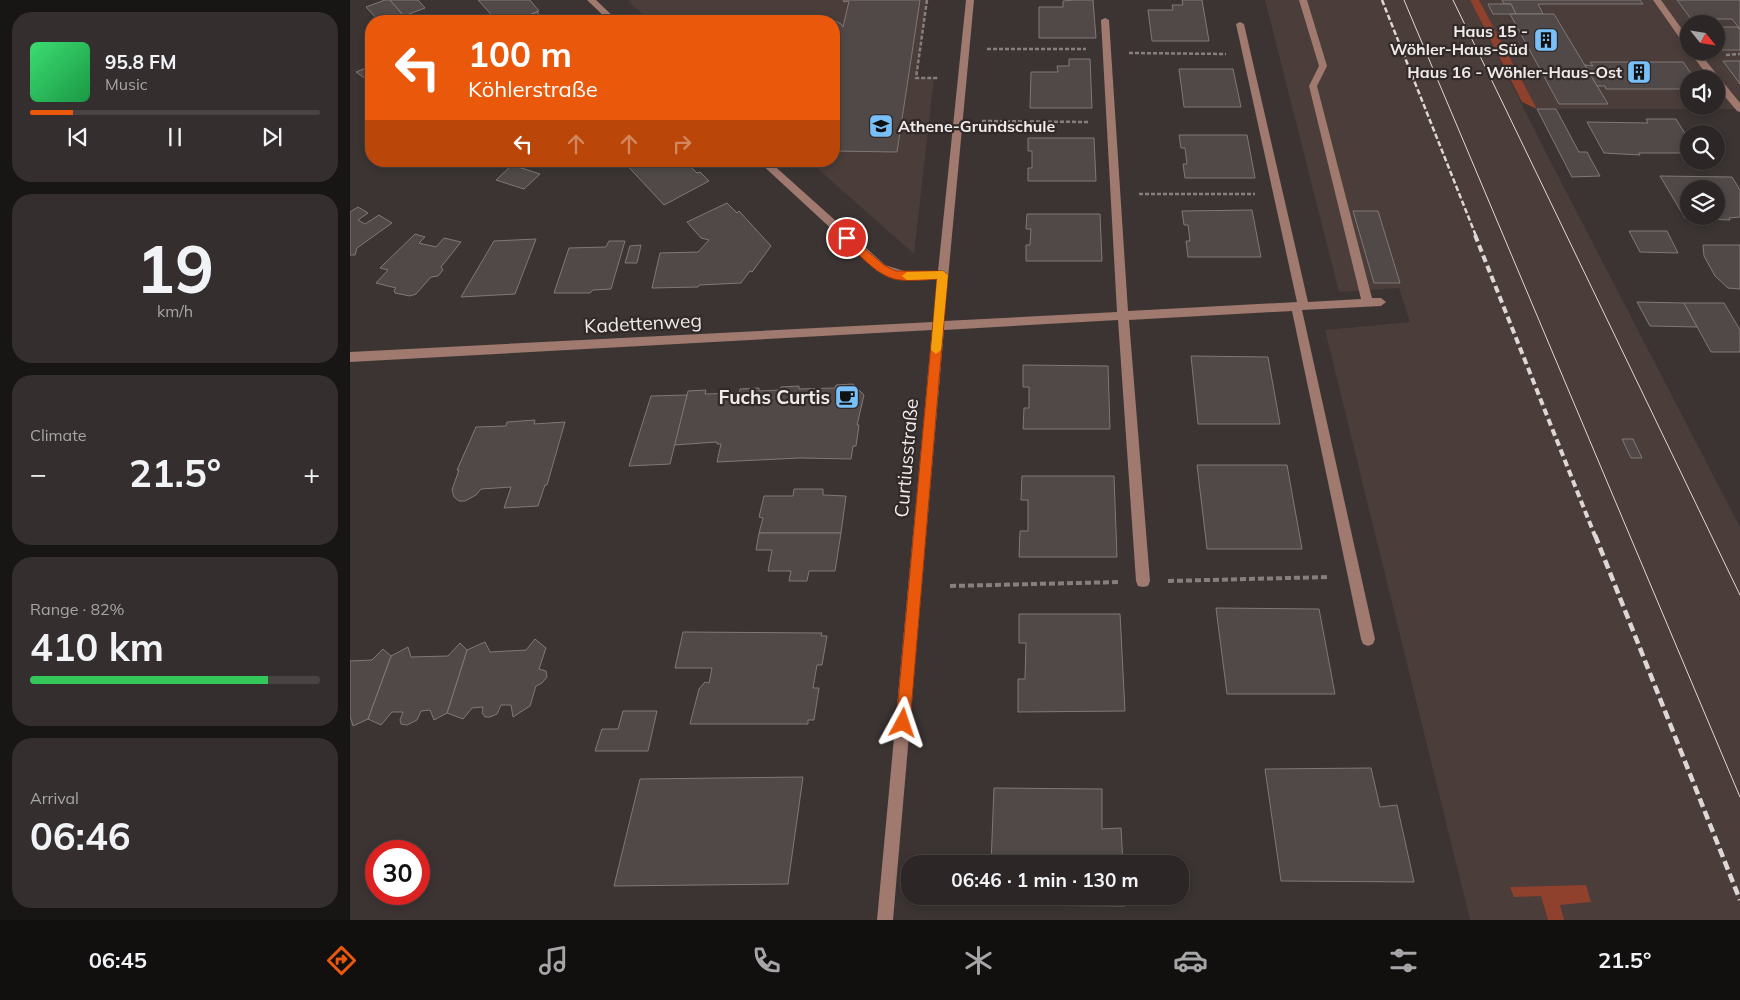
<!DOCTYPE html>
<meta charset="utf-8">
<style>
body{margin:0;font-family:Mulish,sans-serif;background:#342f2e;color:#f1f3f6;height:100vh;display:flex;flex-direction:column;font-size:19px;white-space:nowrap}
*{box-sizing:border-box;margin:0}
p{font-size:16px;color:#a6a5a7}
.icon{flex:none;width:28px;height:28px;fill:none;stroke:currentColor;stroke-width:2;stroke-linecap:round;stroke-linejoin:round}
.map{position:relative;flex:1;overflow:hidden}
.details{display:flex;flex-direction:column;gap:12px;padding:12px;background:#181515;width:350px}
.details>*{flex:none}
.top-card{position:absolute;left:15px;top:15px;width:475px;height:152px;border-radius:20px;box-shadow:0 2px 8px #0003,0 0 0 1px #484443;background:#ea580c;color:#fff;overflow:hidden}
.needle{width:32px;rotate:120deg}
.buttons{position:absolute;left:1330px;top:15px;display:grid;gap:10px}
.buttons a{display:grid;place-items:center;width:45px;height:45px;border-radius:50%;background:#2c2726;box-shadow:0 2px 8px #0003,0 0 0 1px #484443;font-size:25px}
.speed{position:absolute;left:15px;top:840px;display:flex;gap:10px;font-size:25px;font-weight:700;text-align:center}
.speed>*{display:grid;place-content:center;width:65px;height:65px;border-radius:50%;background:#2c2726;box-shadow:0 2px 8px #0003,0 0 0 1px #484443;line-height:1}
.speed .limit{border:8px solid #d22;background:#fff;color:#111}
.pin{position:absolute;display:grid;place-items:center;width:42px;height:42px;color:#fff;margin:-21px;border:2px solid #fff;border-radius:50%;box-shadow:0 1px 5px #0007}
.me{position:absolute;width:55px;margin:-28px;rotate:5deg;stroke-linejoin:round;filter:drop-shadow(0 0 4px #0008)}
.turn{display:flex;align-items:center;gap:18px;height:105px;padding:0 20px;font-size:22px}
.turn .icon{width:65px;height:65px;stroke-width:2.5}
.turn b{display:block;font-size:35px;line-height:42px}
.lanes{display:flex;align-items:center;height:48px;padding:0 20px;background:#0003;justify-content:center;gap:25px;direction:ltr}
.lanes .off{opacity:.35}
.big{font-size:38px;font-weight:700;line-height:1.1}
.details .widget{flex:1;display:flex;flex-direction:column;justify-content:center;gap:8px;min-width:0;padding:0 18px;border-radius:20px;background:#342f2e}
.details .dial{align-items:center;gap:0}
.dial b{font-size:65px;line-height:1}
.song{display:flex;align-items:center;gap:15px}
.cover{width:60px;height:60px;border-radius:8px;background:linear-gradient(135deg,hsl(140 70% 55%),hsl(140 70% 35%))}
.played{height:5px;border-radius:2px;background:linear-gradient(90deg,#ea580c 15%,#484443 15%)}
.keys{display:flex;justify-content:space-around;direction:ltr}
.heat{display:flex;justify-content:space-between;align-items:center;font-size:28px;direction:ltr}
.charge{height:8px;border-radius:4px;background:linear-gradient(90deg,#34c759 82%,#484443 0)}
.trip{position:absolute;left:551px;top:855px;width:288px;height:50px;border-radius:20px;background:#2c2726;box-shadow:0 2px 8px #0003,0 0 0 1px #484443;font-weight:700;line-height:50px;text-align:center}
.dock{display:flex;height:80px;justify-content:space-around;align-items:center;background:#12100f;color:#a6a5a7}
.dock .icon{width:35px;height:35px}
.dock .selected{color:#ea580c}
.dock b{font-size:22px;color:#f1f3f6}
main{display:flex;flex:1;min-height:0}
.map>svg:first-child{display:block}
.built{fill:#4a3d3a;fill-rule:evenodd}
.green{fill:#90412e}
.building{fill:#504947;stroke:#817876;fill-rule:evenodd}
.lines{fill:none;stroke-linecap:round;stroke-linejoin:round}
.path-far1{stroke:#867f7e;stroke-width:2.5;stroke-dasharray:4 2;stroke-linecap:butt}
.path{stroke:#867f7e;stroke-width:4;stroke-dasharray:6 3;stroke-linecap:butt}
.minor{fill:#a0796f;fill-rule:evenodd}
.tram{stroke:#ddd8d7;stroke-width:1}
.rail-far2{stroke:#ddd8d7;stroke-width:2.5;stroke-dasharray:5.5 2.5;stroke-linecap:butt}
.rail-far1{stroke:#ddd8d7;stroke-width:4;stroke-dasharray:7 4;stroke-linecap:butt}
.rail{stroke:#ddd8d7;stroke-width:4.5;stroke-dasharray:9 4.5;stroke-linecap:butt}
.route{fill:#ea580c;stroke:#983908}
.slow{fill:#f59e0b}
.labels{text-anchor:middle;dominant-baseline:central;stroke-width:4.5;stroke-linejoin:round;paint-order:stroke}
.far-poi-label{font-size:16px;font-weight:bold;fill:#f0ebea;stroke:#312a29;text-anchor:end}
.street-label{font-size:19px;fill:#f0ebea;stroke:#312a29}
.poi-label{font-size:19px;font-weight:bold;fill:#f0ebea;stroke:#312a29;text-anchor:end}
</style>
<main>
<section class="details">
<div class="widget">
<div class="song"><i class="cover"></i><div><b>95.8 FM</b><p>Music</p></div></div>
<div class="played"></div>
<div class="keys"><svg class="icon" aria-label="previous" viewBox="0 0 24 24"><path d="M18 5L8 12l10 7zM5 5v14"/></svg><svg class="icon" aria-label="pause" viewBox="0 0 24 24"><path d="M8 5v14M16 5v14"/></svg><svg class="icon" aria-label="next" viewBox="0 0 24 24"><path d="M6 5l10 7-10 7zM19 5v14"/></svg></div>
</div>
<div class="widget dial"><b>19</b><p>km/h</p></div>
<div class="widget"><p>Climate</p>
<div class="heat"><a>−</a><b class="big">21.5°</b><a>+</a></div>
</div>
<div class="widget"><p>Range · 82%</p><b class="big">410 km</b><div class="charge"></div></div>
<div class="widget"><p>Arrival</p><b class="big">06:46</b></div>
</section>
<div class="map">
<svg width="1390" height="920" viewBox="0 0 1390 920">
<rect width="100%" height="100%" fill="#3b3433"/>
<g class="built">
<path d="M281 0H577L566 78H584L564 254 459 161H484V21H300L278 1Z"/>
<path d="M915 0H1120L1192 145 1390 527V920H1120L975 330 1060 322 1049 288 989 292Z"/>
<path d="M1129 0H1390V109H1187ZM1339 24H1366V51H1339ZM1339 79H1366V106H1339Z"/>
</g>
<g class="green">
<path d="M1120 0H1129L1187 109 1172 102Z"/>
<path d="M1236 885 1241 902 1210 905 1214 920H1198L1191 896 1164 897 1160 887Z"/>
</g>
<g class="building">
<path d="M35 0H40L54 16 39 21H29L16 7Z"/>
<path d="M40 0H68L75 8 54 16Z"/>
<path d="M128 0H180L189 11 164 21H147Z"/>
<path d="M493 0H570L547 152 484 151V21L458 20 476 16 491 24 493 27 499 1 494 2Z"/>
<path d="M724 0H743L746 38H689V7H713V1Z"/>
<path d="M832 0H852L859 41H802L798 10H823L822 5H833Z"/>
<path d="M1152 0H1290L1293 4H1188L1193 14H1166L1161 4H1154Z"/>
<path d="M1327 0H1390V29L1382 19H1341Z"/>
<path d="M1138 4H1161L1166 14H1143Z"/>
<path d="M187 12 196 21H164Z"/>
<path d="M1160 14H1204L1258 104H1209Z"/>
<path d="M1366 27H1387L1390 30V50H1366Z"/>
<path d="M719 59H740L742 108H680L681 72H708L707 66H719Z"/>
<path d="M1373 61H1390V84Z"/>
<path d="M1240 62H1333L1345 79H1339V89H1256L1255 86H1247L1235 65 1243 66Z"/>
<path d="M21 66V77L16 79 6 72Z"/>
<path d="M829 69H883L891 107H834Z"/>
<path d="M1187 109H1206L1229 152H1237L1250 176 1222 177Z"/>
<path d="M1296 119H1326L1339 140V153H1289L1290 155 1254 153 1237 122 1298 123Z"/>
<path d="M829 135H897L905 178H835L833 164H837L835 148H831Z"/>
<path d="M678 138H744L746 181H678V168H682V151H678Z"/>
<path d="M273 161H335L347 173 350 172 359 181 314 205Z"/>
<path d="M162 165 190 174 174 189 146 180Z"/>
<path d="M1310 176 1382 177 1390 190V217L1379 218 1380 220 1335 218ZM1339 189H1366V216H1339Z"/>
<path d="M377 203 387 213 389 211 421 246 402 272 400 271 391 283 349 285 348 287 302 288 310 253 348 252 359 240 351 238 337 222Z"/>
<path d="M8 207 18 213 8 220 15 224 29 215 42 223 7 248 5 255H0V212Z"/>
<path d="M902 210 911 257H838L836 241H840L838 225H834L832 211Z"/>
<path d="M1003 211H1028L1050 283H1024Z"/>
<path d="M677 214H750L752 261H676V245H680L681 229H676Z"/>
<path d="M1279 231H1317L1328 253 1290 252Z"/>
<path d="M65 234 75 237 69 243 86 247 94 238 111 242 91 267 93 270 88 276 81 277 66 294 60 296 45 293 44 290 46 288 26 283 38 270 30 268Z"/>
<path d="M186 239 165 294 111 297 144 241Z"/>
<path d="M259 241H275L261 289 243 290 240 293H204L219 248 256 247Z"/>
<path d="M291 245 287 263H275L280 246Z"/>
<path d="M1353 245H1390V289L1378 288 1365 276 1354 256Z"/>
<path d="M1287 302 1334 303 1347 327 1300 326Z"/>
<path d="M1334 303H1374L1390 330V352H1361Z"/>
<path d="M841 356 918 357 930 424H848Z"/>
<path d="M673 365 758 366 760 429H673L674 408H679V387H673Z"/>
<path d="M503 384 514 395 507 425H509L506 446H503L501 459 450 458 367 462 371 444H367V442L324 445 338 391 356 390 355 394 389 393 390 389 409 388V391L430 390 431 387 449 386V389L485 388 486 385Z"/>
<path d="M337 395 320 464 279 466 301 396Z"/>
<path d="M185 420 184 424 215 422 197 485H195L188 506 154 508 161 487 131 489 126 495 115 501H109L104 497 102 490 109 470H107L126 427 156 426 157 422Z"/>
<path d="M1272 439H1283L1292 458H1281Z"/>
<path d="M847 465H937L952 549H857Z"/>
<path d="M672 476H764L767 557H669L670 531H678V500H671Z"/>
<path d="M444 489H473V495L496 496 491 533H409L413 518 409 517 414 496H443Z"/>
<path d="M409 533H491L485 571H459L457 581H439L441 571H418L422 550H406Z"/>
<path d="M866 608 969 609 985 694H877Z"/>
<path d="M669 614H770L775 711 668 712V679H675L676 643H669Z"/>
<path d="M333 632 472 633 471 636H477L472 665H467L463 688H469L464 720H458V724H340L349 689 355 682 359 683 362 668H325Z"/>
<path d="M185 639 196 648 189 669 196 671 197 677 192 683 186 686 180 706 163 717 161 705H151L147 714 140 717H135L132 713 133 707 122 708 113 719 97 713 117 650 135 642 140 652 176 650Z"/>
<path d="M110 643 117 650 97 713 84 720 80 710 71 711 67 720 57 725 51 724 50 720 53 712H42L31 725 18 719 41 656 58 647 61 657 98 656Z"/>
<path d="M33 649 41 656 18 719 3 726 0 716V661L22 660Z"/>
<path d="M273 711H307L298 751H245L252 729H268Z"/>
<path d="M1021 768 1030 807 1047 805 1064 882 931 881 915 769Z"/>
<path d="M453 777 438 884 264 886 290 779Z"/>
<path d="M644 788 752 789V829L771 828 773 864H641Z"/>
<path d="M641 896H774L775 906 640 905Z"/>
</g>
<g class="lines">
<g class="path-far1">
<path d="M577 0 566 78H588"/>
<path d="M637 49H736"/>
<path d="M779 53 876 54"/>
<path d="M1376 55 1390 54"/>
<path d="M632 121 738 122"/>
<path d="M789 194H905"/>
</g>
<g class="path">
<path d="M818 581 979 577"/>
<path d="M600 586 769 582"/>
</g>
<g class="minor">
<path d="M237 0H246L268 21H259Z"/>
<path d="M616 0H624L594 321 767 312 751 20 755 18 759 20 778 311 947 302 886 24 890 22 894 24 958 302 1011 299 959 86 969 66 949 0H957L977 66 967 86 1022 298H1031L1036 302 1031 306 952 310 1025 639 1023 644 1018 646 1013 644 1011 639 942 311 779 320 800 581 798 586 793 587 788 586 786 581 768 320 594 330 543 920H527L582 330 0 362V352L583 322 587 279H554L527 271 408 161H419L535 265 554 271H588Z"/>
<path d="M1303 0H1311L1339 39V47H1336Z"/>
<path d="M1339 51H1348L1390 103V112L1387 111 1366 86V79H1360Z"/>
</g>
<g class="tram">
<path d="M1054 0 1390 797"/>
<path d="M1103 0 1390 595"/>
</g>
<path class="rail-far2" d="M1032 0 1126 236"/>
<path class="rail-far1" d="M1125 235 1245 536"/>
<path class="rail" d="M1245 535 1390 900"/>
</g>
<path class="route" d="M497 234 534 265 546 271H593L598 275 560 723 558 727 553 729 548 727 546 723 587 279C573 280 558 282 544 279 525 274 508 253 494 240V235Z"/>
<path class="slow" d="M593 271 598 275 591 350 586 354 581 350 587 279 557 280 552 276 557 272Z"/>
<defs>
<symbol id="building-square" viewBox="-11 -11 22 22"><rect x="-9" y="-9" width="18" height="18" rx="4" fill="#79bff8" stroke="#312a29"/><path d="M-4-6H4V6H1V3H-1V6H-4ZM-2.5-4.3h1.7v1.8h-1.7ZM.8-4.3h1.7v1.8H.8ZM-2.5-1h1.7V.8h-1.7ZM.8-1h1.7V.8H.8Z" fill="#111"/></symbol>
<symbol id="school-square" viewBox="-11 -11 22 22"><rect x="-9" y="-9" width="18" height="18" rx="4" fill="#79bff8" stroke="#312a29"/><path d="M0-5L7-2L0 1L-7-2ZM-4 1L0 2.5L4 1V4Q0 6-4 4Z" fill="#111"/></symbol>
<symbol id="cafe-square" viewBox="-11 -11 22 22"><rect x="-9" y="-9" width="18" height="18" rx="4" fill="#79bff8" stroke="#312a29"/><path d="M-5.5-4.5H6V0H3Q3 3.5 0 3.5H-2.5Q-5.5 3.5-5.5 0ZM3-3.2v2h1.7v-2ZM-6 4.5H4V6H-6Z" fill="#111"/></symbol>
</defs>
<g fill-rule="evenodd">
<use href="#building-square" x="1182" y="26" width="28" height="28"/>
<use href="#building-square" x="1275" y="58" width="28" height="28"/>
<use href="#school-square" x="517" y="112" width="28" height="28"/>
<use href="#cafe-square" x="483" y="383" width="28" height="28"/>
</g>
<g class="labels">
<g class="far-poi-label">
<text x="1178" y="31">Haus 15 -<tspan x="1178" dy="18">Wöhler-Haus-Süd</tspan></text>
<text x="1272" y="72">Haus 16 - Wöhler-Haus-Ost</text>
<text x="548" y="126" text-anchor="start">Athene-Grundschule</text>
</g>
<g class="street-label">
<text transform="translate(293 323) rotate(-3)">Kadettenweg</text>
<text transform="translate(556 458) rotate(-85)">Curtiusstraße</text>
</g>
<g class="poi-label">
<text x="480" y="397">Fuchs Curtis</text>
</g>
</g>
</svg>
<div class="buttons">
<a><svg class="needle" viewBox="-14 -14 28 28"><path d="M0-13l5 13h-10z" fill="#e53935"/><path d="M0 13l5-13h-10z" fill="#a6a5a7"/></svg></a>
<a><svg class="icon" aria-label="sound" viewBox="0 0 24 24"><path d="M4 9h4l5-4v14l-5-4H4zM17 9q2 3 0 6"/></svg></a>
<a><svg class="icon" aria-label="search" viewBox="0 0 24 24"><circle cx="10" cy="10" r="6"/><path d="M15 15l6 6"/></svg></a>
<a><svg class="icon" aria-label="layers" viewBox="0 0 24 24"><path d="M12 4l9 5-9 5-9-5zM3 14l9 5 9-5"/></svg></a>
</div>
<div class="speed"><div class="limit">30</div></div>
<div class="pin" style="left:497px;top:238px;background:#d93025"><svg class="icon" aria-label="arrive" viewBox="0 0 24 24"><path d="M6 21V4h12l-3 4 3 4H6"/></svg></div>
<svg class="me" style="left:553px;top:723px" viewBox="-20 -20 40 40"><path d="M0-17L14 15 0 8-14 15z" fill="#ea580c" stroke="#fff" stroke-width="4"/></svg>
<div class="trip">06:46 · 1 min · 130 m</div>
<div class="top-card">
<div class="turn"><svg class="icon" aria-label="left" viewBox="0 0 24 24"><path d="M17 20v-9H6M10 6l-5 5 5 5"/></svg><div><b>100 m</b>Köhlerstraße</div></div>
<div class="lanes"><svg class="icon" aria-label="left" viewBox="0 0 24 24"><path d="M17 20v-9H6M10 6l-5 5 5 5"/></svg><svg class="icon off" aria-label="ahead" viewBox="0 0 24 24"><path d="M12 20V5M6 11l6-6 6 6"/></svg><svg class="icon off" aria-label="ahead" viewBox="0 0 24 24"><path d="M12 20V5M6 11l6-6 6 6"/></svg><svg class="icon off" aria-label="right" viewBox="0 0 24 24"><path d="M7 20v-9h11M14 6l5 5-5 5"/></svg></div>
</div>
</div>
</main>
<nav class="dock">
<b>06:45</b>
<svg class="icon selected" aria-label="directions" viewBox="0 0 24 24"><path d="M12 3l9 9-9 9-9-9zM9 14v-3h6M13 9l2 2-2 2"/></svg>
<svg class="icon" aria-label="music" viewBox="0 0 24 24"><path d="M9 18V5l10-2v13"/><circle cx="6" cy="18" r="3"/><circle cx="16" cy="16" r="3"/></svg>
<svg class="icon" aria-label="phone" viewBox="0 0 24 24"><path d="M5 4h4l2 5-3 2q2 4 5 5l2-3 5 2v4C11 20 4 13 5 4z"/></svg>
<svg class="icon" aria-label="climate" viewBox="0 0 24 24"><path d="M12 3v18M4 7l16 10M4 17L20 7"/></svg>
<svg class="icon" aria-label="car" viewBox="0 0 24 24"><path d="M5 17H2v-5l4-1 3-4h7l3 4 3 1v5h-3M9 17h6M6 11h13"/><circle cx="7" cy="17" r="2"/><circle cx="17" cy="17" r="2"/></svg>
<svg class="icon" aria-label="filters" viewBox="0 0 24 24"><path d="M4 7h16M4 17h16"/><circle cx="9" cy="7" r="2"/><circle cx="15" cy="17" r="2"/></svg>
<b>21.5°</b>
</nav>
